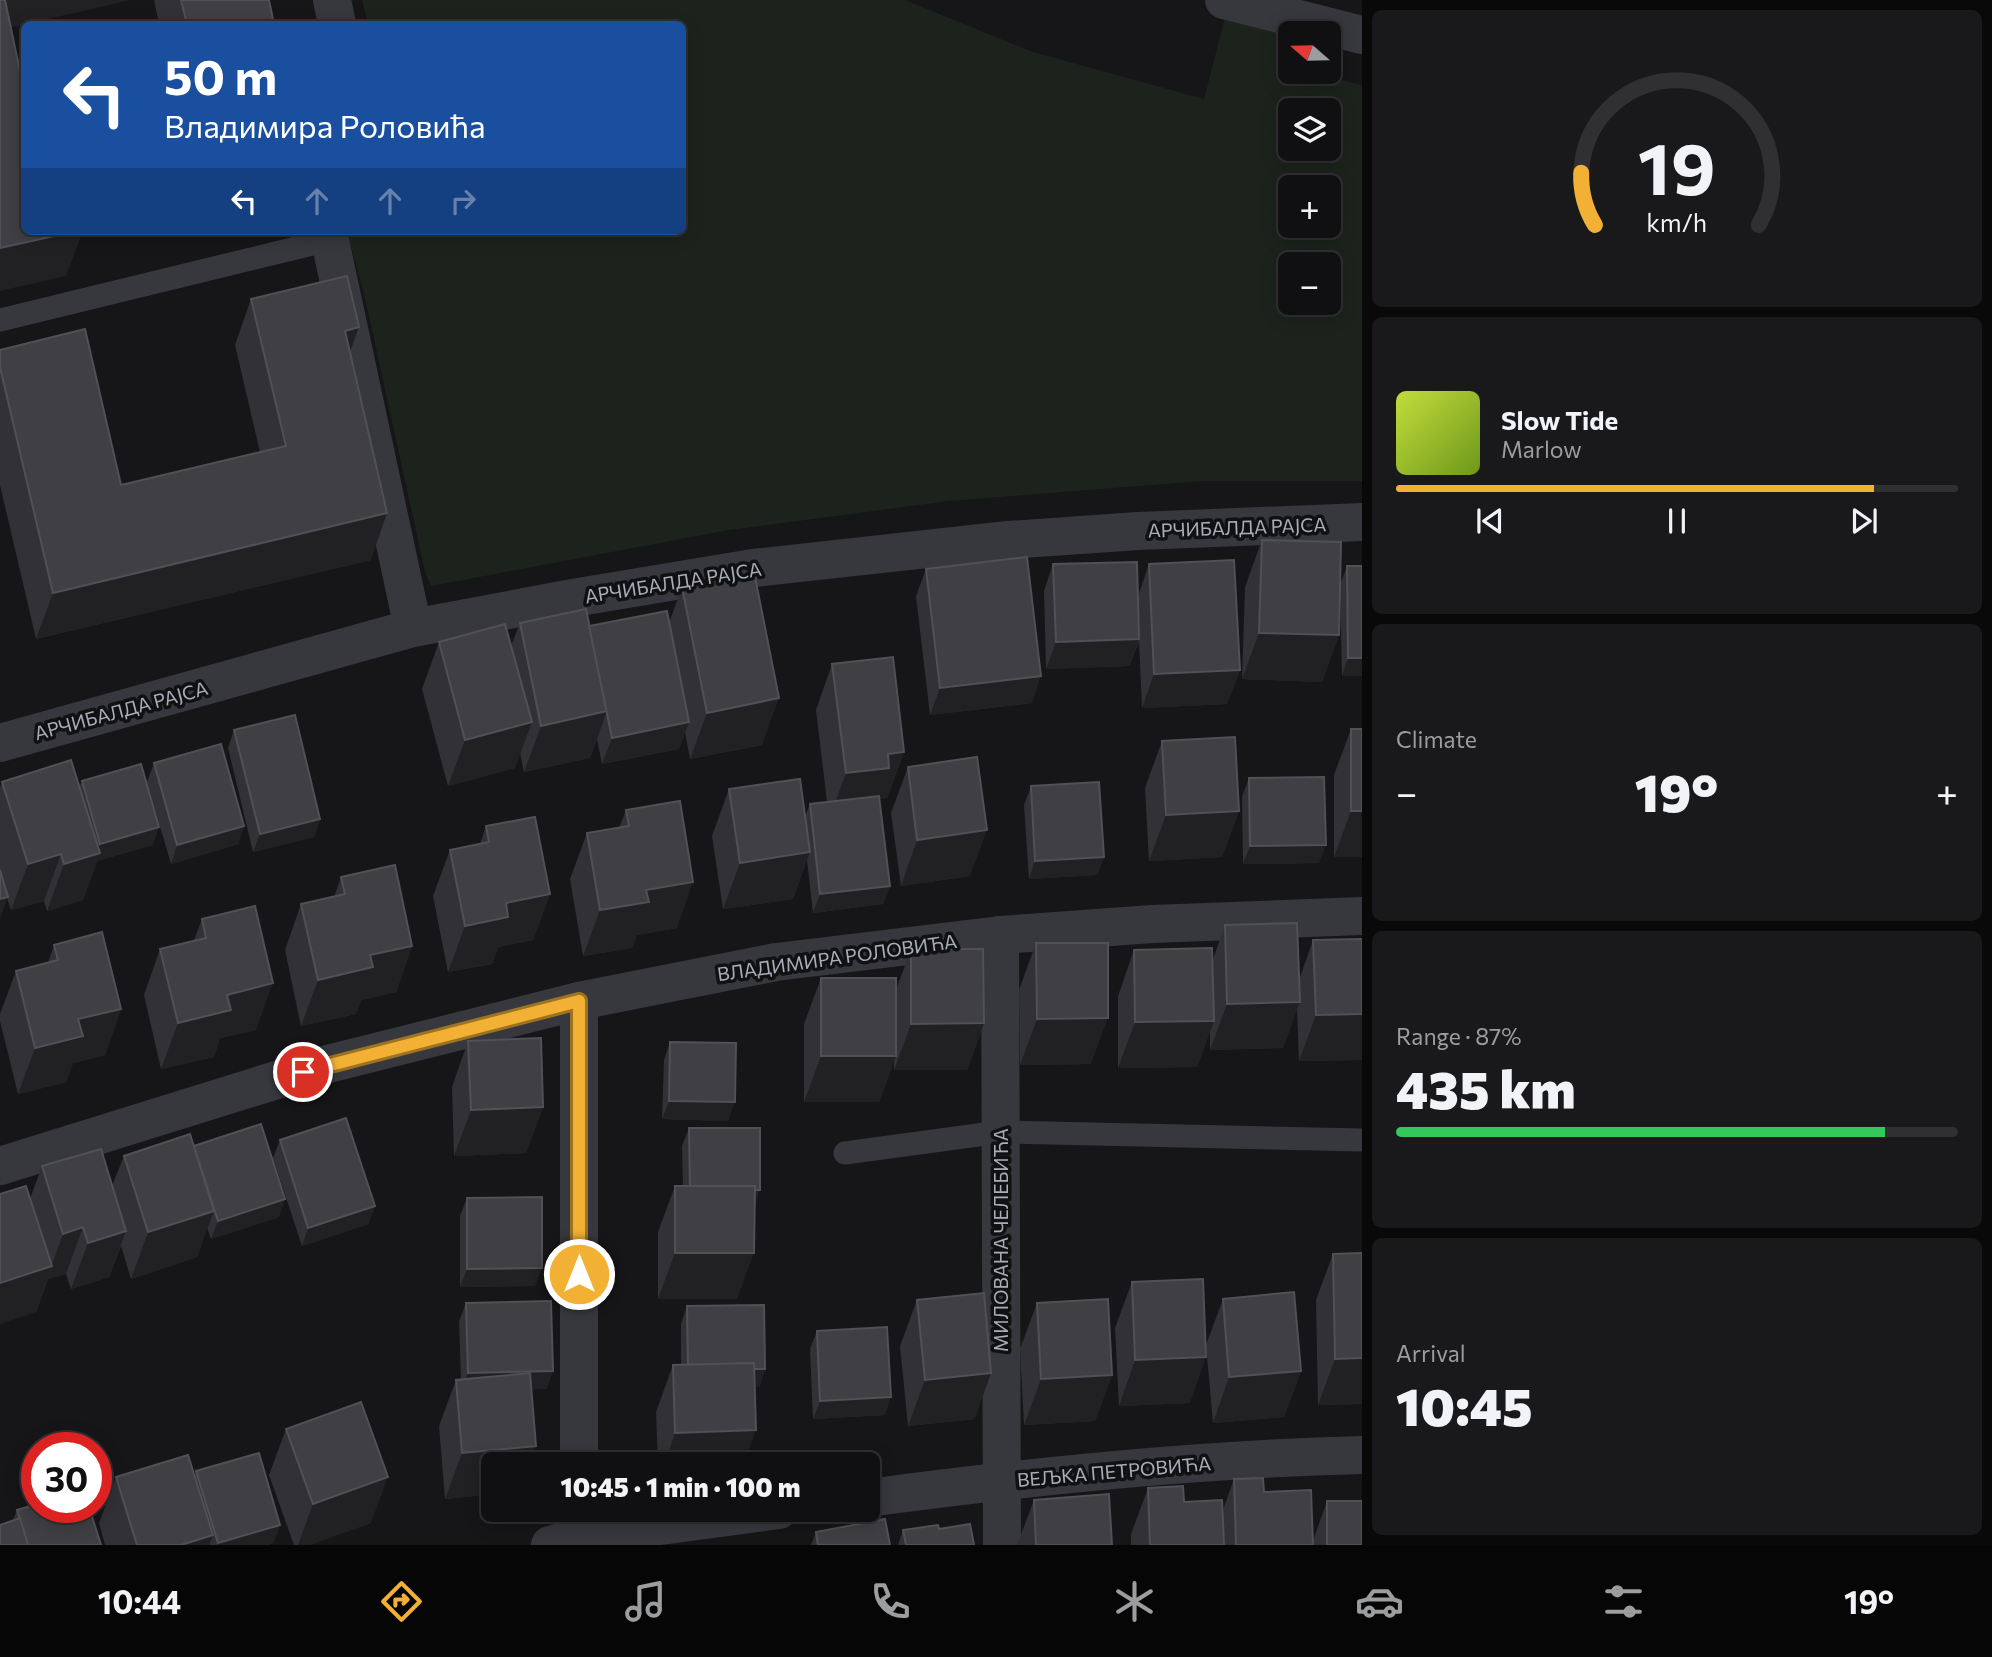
<!DOCTYPE html>
<meta charset="utf-8">
<style>
body{margin:0;font-family:Commissioner,sans-serif;background:#19191b;color:#f1f3f6;height:100vh;display:flex;flex-direction:column;font-size:26px;white-space:nowrap}
*{box-sizing:border-box;margin:0}
p{font-size:23px;color:#9c9d9f}
.icon{flex:none;width:38px;height:38px;fill:none;stroke:currentColor;stroke-width:2;stroke-linecap:round;stroke-linejoin:round}
.map{position:relative;flex:1;overflow:hidden}
.drawer{display:flex;flex-direction:column;gap:10px;padding:10px;background:#09090a;width:630px}
.drawer>*{flex:none}
.banner{position:absolute;left:21px;top:21px;width:665px;height:214px;border-radius:10px;box-shadow:0 4px 18px #0003,0 0 0 2px #303032;background:#1a4fa0;color:#fff;overflow:hidden}
.needle{width:46px;rotate:290deg}
.controls{position:absolute;left:1278px;top:21px;display:grid;gap:14px}
.controls a{display:grid;place-items:center;width:63px;height:63px;border-radius:10px;background:#101012;box-shadow:0 4px 18px #0003,0 0 0 2px #303032;font-size:35px}
.speed{position:absolute;left:21px;top:1432px;display:flex;gap:14px;font-size:35px;font-weight:700;text-align:center}
.speed>*{display:grid;place-content:center;width:91px;height:91px;border-radius:50%;background:#101012;box-shadow:0 4px 18px #0003,0 0 0 2px #303032;line-height:1}
.speed .limit{border:10px solid #d22;background:#fff;color:#111}
.pin{position:absolute;display:grid;place-items:center;width:60px;height:60px;color:#fff;margin:-30px;border:4px solid #fff;border-radius:50%;box-shadow:0 2px 7px #0007}
.me{position:absolute;width:77px;margin:-38px;rotate:0deg;stroke-linejoin:round;filter:drop-shadow(0 0 5px #0008)}
.turn{display:flex;align-items:center;gap:24px;height:147px;padding:0 28px;font-size:32px}
.turn .icon{width:91px;height:91px;stroke-width:2.5}
.turn b{display:block;font-size:49px;line-height:60px}
.lanes{display:flex;align-items:center;height:66px;padding:0 28px;background:#0003;justify-content:center;gap:35px;direction:ltr}
.lanes .off{opacity:.35}
.big{font-size:52px;font-weight:800;line-height:1.1}
.drawer .tile{flex:1;display:flex;flex-direction:column;justify-content:center;gap:10px;min-width:0;padding:0 24px;border-radius:10px;background:#19191b}
.drawer .dial{align-items:center;gap:0}
.dial svg{height:182px;overflow:visible;fill:none;stroke:#303032;stroke-width:7;stroke-linecap:round;text-anchor:middle}
.dial text{fill:#f1f3f6;stroke:none}
.song{display:flex;align-items:center;gap:21px}
.cover{width:84px;height:84px;border-radius:10px;background:linear-gradient(135deg,hsl(70 70% 55%),hsl(80 70% 35%))}
.played{height:7px;border-radius:4px;background:linear-gradient(90deg,#f2b134 85%,#303032 85%)}
.keys{display:flex;justify-content:space-around;direction:ltr}
.heat{display:flex;justify-content:space-between;align-items:center;font-size:38px;direction:ltr}
.charge{height:10px;border-radius:5px;background:linear-gradient(90deg,#34c759 87%,#303032 0)}
.trip{position:absolute;left:481px;top:1452px;width:399px;height:70px;border-radius:10px;background:#101012;box-shadow:0 4px 18px #0003,0 0 0 2px #303032;font-weight:800;line-height:70px;text-align:center}
.menu{display:flex;height:112px;justify-content:space-around;align-items:center;background:#060607;color:#9c9d9f}
.menu .icon{width:49px;height:49px}
.menu .active{color:#f2b134}
.menu b{font-size:32px;color:#f1f3f6}
main{display:flex;flex:1;min-height:0}
.map>svg:first-child{display:block}
.green{fill:#1c231d;fill-rule:evenodd}
.lines{fill:none;stroke-linecap:round;stroke-linejoin:round}
.lane{stroke:#37383d;stroke-width:23}
.street{stroke:#37383d;stroke-width:38}
.wall{fill:#323236}
.shaded-wall{fill:#212124}
.building{fill:#3f3f44;stroke:#4f5156;stroke-width:2}
.route-casing{stroke:#9d7322;stroke-width:18}
.route{stroke:#f2b134;stroke-width:12}
.labels{text-anchor:middle;dominant-baseline:central;stroke-width:7;stroke-linejoin:round;paint-order:stroke}
.street-label{font-size:19px;fill:#a8adb8;stroke:#111113}
</style>
<main>
<div class="map">
<svg width="1362" height="1545" viewBox="0 0 1362 1545">
<rect width="100%" height="100%" fill="#161618"/>
<path class="green" d="M362 0H905L1033 52 1204 99 1226 14 1290 33V72H1308L1362 85V481H1201L949 501 729 530 431 586 425 572 365 298 347 231H682V24H368ZM1290 110H1328V149H1290ZM1290 187H1328V226H1290ZM1290 264H1328V303H1290Z"/>
<g class="lines">
<g class="lane">
<path d="M0 320 329 240"/>
<path d="M845 1153 1000 1132 1362 1140"/>
</g>
<g class="street">
<path d="M332 0 337 24"/>
<path d="M1224 0 1362 35"/>
<path d="M328 231 413 628"/>
<path d="M0 743 413 628 567 599 753 568 1008 540 1138 531 1362 522"/>
<path d="M1000 935 1002 1545"/>
<path d="M0 1166 328 1064 579 1001 776 962 1000 935 1152 924 1362 916"/>
<path d="M579 1465V1001"/>
<path d="M868 1498C1032 1476 1197 1459 1362 1455"/>
<path d="M550 1545 578 1537 779 1510"/>
</g>
</g>
<g class="wall">
<path d="M154 0H269L274 24H159Z"/>
<path d="M251 299 359 327 350 353 371 560 36 639 0 485V350L121 485 260 452 235 345Z"/>
<path d="M1262 540 1340 585 1347 566 1362 676H1342L1340 585 1339 635 1322 682 1242 679 1245 587Z"/>
<path d="M1053 564 1138 596 1149 564 1240 670 1227 704 1142 708 1139 641 1129 666 1046 669 1044 591Z"/>
<path d="M926 569 1032 703 930 715 916 596Z"/>
<path d="M682 587 762 745 690 759 685 732 679 749 602 764 597 739 590 758 524 772 520 753 515 768 448 786 422 689 439 642 511 646 520 623 589 626 669 623Z"/>
<path d="M832 664 904 752 887 798 879 799 890 886 883 904 813 913 807 860 793 899 723 909 712 836 729 789 805 817 810 804 827 802 816 710Z"/>
<path d="M1351 729H1362V857H1334V775Z"/>
<path d="M234 730 320 819 314 837 253 852 228 748Z"/>
<path d="M1162 741 1239 811 1222 857 1149 861 1145 788Z"/>
<path d="M154 763 244 826 238 844 171 864 147 782Z"/>
<path d="M908 767 970 876 901 886 891 813Z"/>
<path d="M1249 778 1319 863 1243 864 1242 797Z"/>
<path d="M82 781 153 845 97 861 83 900 47 911 44 901 11 910 7 898 0 918V788L2 782 79 787Z"/>
<path d="M1031 786 1104 857 1097 875 1029 879 1024 805Z"/>
<path d="M626 810 677 928 637 935 632 948 583 956 570 879 587 833 619 828Z"/>
<path d="M486 826 550 894 533 940 498 947 492 964 448 972 433 896 450 850 480 844Z"/>
<path d="M341 877 412 946 396 992 361 1000 356 1014 301 1026 285 950 301 904 334 897Z"/>
<path d="M202 919 256 1030 220 1038 214 1057 161 1069 144 995 160 949 194 940Z"/>
<path d="M1225 925 1299 980 1313 940 1362 939V1060L1299 1061 1297 1009 1283 1048 1210 1050V1031L1197 1067 1118 1068V996L1134 950 1213 959Z"/>
<path d="M1036 943 1091 1064 1020 1065 1019 990Z"/>
<path d="M54 945 121 1009 105 1055 73 1063 66 1082 18 1094 0 1021V1014L16 971 48 963Z"/>
<path d="M911 949 984 1023 967 1070H894V1061L879 1102H804V1024L821 978 896 990Z"/>
<path d="M468 1041 543 1107 526 1153 454 1156 452 1087Z"/>
<path d="M670 1042 728 1121 662 1119 664 1060Z"/>
<path d="M689 1128 755 1206 737 1299H658V1232L675 1186H683L682 1146Z"/>
<path d="M280 1140 375 1206 368 1224 302 1246 273 1158Z"/>
<path d="M193 1146 279 1217 211 1239 207 1228 197 1257 131 1279 121 1246 109 1277 71 1289 66 1274 48 1279 36 1312 30 1199 42 1166 112 1186 124 1156Z"/>
<path d="M467 1198 535 1286 460 1287V1216Z"/>
<path d="M1362 1253V1404L1318 1405 1316 1300 1333 1254Z"/>
<path d="M1132 1282 1190 1403 1119 1406 1115 1328Z"/>
<path d="M1223 1299 1301 1371 1284 1417 1213 1423 1206 1345Z"/>
<path d="M917 1300 975 1419 908 1426 900 1346Z"/>
<path d="M466 1303 553 1371 546 1389H531L494 1465V1494L445 1499 439 1426 456 1380 461 1379 459 1321Z"/>
<path d="M1037 1303 1112 1375 1095 1421 1024 1425 1020 1349Z"/>
<path d="M687 1306 765 1369 759 1387H755L743 1465H658L656 1412 673 1365H681V1324Z"/>
<path d="M817 1331 885 1415 813 1419 810 1349Z"/>
<path d="M286 1429 371 1523 309 1545H294L269 1475Z"/>
<path d="M196 1471 280 1525 273 1543 268 1545H105L99 1523 116 1477 195 1476Z"/>
<path d="M1234 1479 1264 1492 1313 1541 1327 1501 1362 1545H1131V1534L1148 1488 1184 1502 1223 1510Z"/>
<path d="M1034 1500 1112 1545H1017Z"/>
<path d="M17 1510 101 1545 13 1520Z"/>
<path d="M939 1529 974 1545H898L903 1530Z"/>
<path d="M816 1532 890 1545H811Z"/>
</g>
<g class="shaded-wall">
<path d="M0 0H131L0 30Z"/>
<path d="M77 231H83L66 276 0 291V248Z"/>
<path d="M359 327 342 373 345 331Z"/>
<path d="M387 513 371 560 36 639 53 593Z"/>
<path d="M1259 633 1339 635 1322 682 1242 679Z"/>
<path d="M1139 639 1129 666 1046 669 1056 642Z"/>
<path d="M1348 658H1362V676H1342Z"/>
<path d="M1240 670 1227 704 1142 708 1154 674Z"/>
<path d="M1041 676 1032 703 930 715 940 688Z"/>
<path d="M779 698 762 745 690 759 707 713Z"/>
<path d="M607 711 590 758 524 772 541 726Z"/>
<path d="M532 722 515 768 448 786 465 740Z"/>
<path d="M689 722 679 749 602 764 612 738Z"/>
<path d="M904 752 887 798 877 799 829 819 846 773 888 754Z"/>
<path d="M1239 811 1222 857 1149 861 1166 815Z"/>
<path d="M1351 811H1362V857H1334Z"/>
<path d="M320 819 314 837 253 852 260 834Z"/>
<path d="M244 826 238 844 171 864 177 845Z"/>
<path d="M159 827 153 845 97 861 83 900 47 911 64 864 96 854 100 844Z"/>
<path d="M987 830 970 876 901 886 917 840Z"/>
<path d="M1326 845 1319 863 1243 864 1250 846Z"/>
<path d="M810 852 793 899 723 909 740 863Z"/>
<path d="M61 854 44 901 11 910 28 864Z"/>
<path d="M1104 857 1097 875 1029 879 1035 861Z"/>
<path d="M693 882 677 928 637 935 632 948 583 956 600 910 646 890Z"/>
<path d="M890 886 883 904 813 913 820 894Z"/>
<path d="M550 894 533 940 498 947 492 964 448 972 465 926 506 903Z"/>
<path d="M8 897 0 918V899Z"/>
<path d="M412 946 396 992 361 1000 356 1014 301 1026 318 980 370 955Z"/>
<path d="M273 983 256 1030 220 1038 214 1057 161 1069 178 1023 227 995Z"/>
<path d="M1300 1002 1283 1048 1210 1050 1227 1004Z"/>
<path d="M121 1009 105 1055 73 1063 66 1082 18 1094 35 1048 78 1019Z"/>
<path d="M1362 1014V1060L1299 1061 1316 1015Z"/>
<path d="M1108 1018 1091 1064 1020 1065 1037 1019Z"/>
<path d="M1214 1021 1197 1067 1118 1068 1135 1022Z"/>
<path d="M984 1023 967 1070H894L911 1024Z"/>
<path d="M821 1056H896L879 1102H804Z"/>
<path d="M669 1101 735 1102 728 1121 662 1119Z"/>
<path d="M543 1107 526 1153 454 1156 471 1110Z"/>
<path d="M760 1190 754 1208 690 1191Z"/>
<path d="M285 1199 279 1217 211 1239 218 1221Z"/>
<path d="M375 1206 368 1224 302 1246 308 1228Z"/>
<path d="M214 1211 197 1257 131 1279 148 1232Z"/>
<path d="M83 1227 66 1274 48 1279 36 1312 0 1324V1283L51 1267 63 1234Z"/>
<path d="M126 1231 109 1277 71 1289 88 1243Z"/>
<path d="M675 1253H754L737 1299H658Z"/>
<path d="M542 1268 535 1286 460 1287 467 1269Z"/>
<path d="M1206 1357 1190 1403 1119 1406 1135 1360Z"/>
<path d="M1362 1358V1404L1318 1405 1335 1359Z"/>
<path d="M765 1369 759 1387 681 1388 688 1370Z"/>
<path d="M553 1371 546 1389 461 1392 468 1373Z"/>
<path d="M1301 1371 1284 1417 1213 1423 1229 1377Z"/>
<path d="M991 1373 975 1419 908 1426 925 1380Z"/>
<path d="M1112 1375 1095 1421 1024 1425 1041 1379Z"/>
<path d="M891 1397 885 1415 813 1419 820 1401Z"/>
<path d="M756 1430 743 1465H664L675 1433Z"/>
<path d="M536 1446 529 1465H494V1494L445 1499 462 1453Z"/>
<path d="M388 1477 371 1523 309 1545H298L313 1504Z"/>
<path d="M280 1525 273 1543 268 1545H217L218 1543Z"/>
<path d="M213 1535 209 1545H181Z"/>
</g>
<g class="building">
<path d="M0 0H5L24 90V231H77L0 248Z"/>
<path d="M181 0H269L274 24H187Z"/>
<path d="M347 276 359 327 345 331 387 513 53 593 0 367V350L85 329 121 485 286 446 251 299Z"/>
<path d="M1262 540 1341 542 1339 635 1259 633Z"/>
<path d="M1027 557 1041 676 940 688 926 569Z"/>
<path d="M1234 560 1240 670 1154 674 1149 564Z"/>
<path d="M1137 562 1139 639 1056 642 1053 564Z"/>
<path d="M1347 566H1362V658H1348Z"/>
<path d="M754 572 779 698 707 713 682 587Z"/>
<path d="M586 609 607 711 541 726 520 623Z"/>
<path d="M667 611 689 722 612 738 589 626Z"/>
<path d="M505 624 532 722 465 740 439 642Z"/>
<path d="M893 657 904 752 888 754 889 768 846 773 832 664Z"/>
<path d="M295 715 320 819 260 834 234 730Z"/>
<rect x="1351" y="729" width="11" height="82"/>
<path d="M1235 737 1239 811 1166 815 1162 741Z"/>
<path d="M221 744 244 826 177 845 154 763Z"/>
<path d="M977 757 987 830 917 840 908 767Z"/>
<path d="M71 760 100 853 64 864 61 854 28 864 2 782Z"/>
<path d="M141 764 159 827 100 844 82 781Z"/>
<path d="M1324 777 1326 845 1250 846 1249 778Z"/>
<path d="M800 779 810 852 740 863 729 789Z"/>
<path d="M1099 782 1104 857 1035 861 1031 786Z"/>
<path d="M879 796 890 886 820 894 810 804Z"/>
<path d="M680 801 693 882 646 890 649 902 600 910 587 833 629 826 626 810Z"/>
<path d="M535 817 550 894 506 903 508 917 465 926 450 850 489 842 486 826Z"/>
<path d="M395 865 412 946 370 955 373 967 318 980 301 904 345 894 341 877Z"/>
<path d="M0 870 8 897 0 899Z"/>
<path d="M255 906 273 983 227 995 231 1010 178 1023 160 949 206 938 202 919Z"/>
<path d="M1297 923 1300 1002 1227 1004 1225 925Z"/>
<path d="M102 932 121 1009 78 1019 83 1036 35 1048 16 971 58 960 54 945Z"/>
<path d="M1362 939V1014L1316 1015 1313 940Z"/>
<path d="M1036 943H1108V1018L1037 1019Z"/>
<path d="M1212 948 1214 1021 1135 1022 1134 950Z"/>
<path d="M911 949H983L984 1023 911 1024Z"/>
<rect x="821" y="978" width="75" height="78"/>
<path d="M541 1038 543 1107 471 1110 468 1041Z"/>
<path d="M670 1042 736 1043 735 1102 669 1101Z"/>
<path d="M346 1118 375 1206 308 1228 280 1140Z"/>
<path d="M261 1124 285 1199 218 1221 194 1146Z"/>
<path d="M689 1128H760V1190H755V1186H690Z"/>
<path d="M190 1134 214 1211 148 1232 124 1156Z"/>
<path d="M101 1149 126 1231 88 1243 83 1227 63 1234 42 1166Z"/>
<path d="M26 1186 52 1266 0 1283V1194Z"/>
<path d="M675 1186H755L754 1253H675Z"/>
<path d="M542 1197V1268L467 1269V1198Z"/>
<path d="M1362 1253V1358L1335 1359 1333 1254Z"/>
<path d="M1203 1279 1206 1357 1135 1360 1132 1282Z"/>
<path d="M1294 1292 1301 1371 1229 1377 1223 1299Z"/>
<path d="M984 1293 991 1373 925 1380 917 1300Z"/>
<path d="M1108 1299 1112 1375 1041 1379 1037 1303Z"/>
<path d="M551 1301 553 1371 468 1373 466 1303Z"/>
<path d="M764 1305 765 1369H754V1363L688 1365 687 1306Z"/>
<path d="M887 1327 891 1397 820 1401 817 1331Z"/>
<path d="M754 1363 756 1430 675 1433 673 1365Z"/>
<path d="M530 1373 536 1446 462 1453 456 1380Z"/>
<path d="M361 1402 388 1477 313 1504 286 1429Z"/>
<path d="M259 1453 280 1525 218 1543 196 1471Z"/>
<path d="M188 1455 213 1535 181 1545H137L116 1477Z"/>
<path d="M1263 1478 1264 1492 1311 1490 1313 1545H1236L1234 1479Z"/>
<path d="M1183 1486 1184 1502 1222 1500 1224 1545H1150L1148 1488Z"/>
<path d="M1109 1494 1112 1545H1036L1034 1500Z"/>
<rect x="1327" y="1501" width="35" height="44"/>
<path d="M37 1504V1507H89L101 1545H28L17 1510Z"/>
<path d="M20 1518 28 1545H0V1525Z"/>
<path d="M885 1519 890 1545H818L816 1532Z"/>
<path d="M970 1524 974 1545H906L903 1530 938 1525 939 1529Z"/>
</g>
<g class="lines">
<defs>
<path id="route" d="M303 1072 579 1001V1274"/>
</defs>
<use href="#route" class="route-casing"/>
<use href="#route" class="route"/>
</g>
<g class="labels">
<g class="street-label">
<text transform="translate(1237 527) rotate(-2)">АРЧИБАЛДА РАЈСА</text>
<text transform="translate(673 582) rotate(-9)">АРЧИБАЛДА РАЈСА</text>
<text transform="translate(121 710) rotate(-15)">АРЧИБАЛДА РАЈСА</text>
<text transform="translate(837 957) rotate(-8)">ВЛАДИМИРА РОЛОВИЋА</text>
<text transform="translate(1000 1240) rotate(-90)">МИЛОВАНА ЧЕЛЕБИЋА</text>
<text transform="translate(1114 1471) rotate(-5)">ВЕЉКА ПЕТРОВИЋА</text>
</g>
</g>
</svg>
<div class="controls">
<a><svg class="needle" viewBox="-14 -14 28 28"><path d="M0-13l5 13h-10z" fill="#e53935"/><path d="M0 13l5-13h-10z" fill="#9c9d9f"/></svg></a>
<a><svg class="icon" aria-label="layers" viewBox="0 0 24 24"><path d="M12 4l9 5-9 5-9-5zM3 14l9 5 9-5"/></svg></a>
<a>+</a>
<a>−</a>
</div>
<div class="speed"><div class="limit">30</div></div>
<div class="pin" style="left:303px;top:1072px;background:#d93025"><svg class="icon" aria-label="arrive" viewBox="0 0 24 24"><path d="M6 21V4h12l-3 4 3 4H6"/></svg></div>
<svg class="me" style="left:579px;top:1274px" viewBox="-20 -20 40 40"><circle r="17" fill="#f2b134" stroke="#fff" stroke-width="3"/><path d="M0-11L8 9 0 5-8 9z" fill="#fff"/></svg>
<div class="trip">10:45 · 1 min · 100 m</div>
<div class="banner">
<div class="turn"><svg class="icon" aria-label="left" viewBox="0 0 24 24"><path d="M17 20v-9H6M10 6l-5 5 5 5"/></svg><div><b>50 m</b>Владимира Роловића</div></div>
<div class="lanes"><svg class="icon" aria-label="left" viewBox="0 0 24 24"><path d="M17 20v-9H6M10 6l-5 5 5 5"/></svg><svg class="icon off" aria-label="ahead" viewBox="0 0 24 24"><path d="M12 20V5M6 11l6-6 6 6"/></svg><svg class="icon off" aria-label="ahead" viewBox="0 0 24 24"><path d="M12 20V5M6 11l6-6 6 6"/></svg><svg class="icon off" aria-label="right" viewBox="0 0 24 24"><path d="M7 20v-9h11M14 6l5 5-5 5"/></svg></div>
</div>
</div>
<section class="drawer">
<div class="tile dial"><svg viewBox="0 0 100 80">
<path d="M14 69A42 42 0 1 1 86 69"/>
<path d="M14 69A42 42 0 0 1 8 46" stroke="#f2b134"/>
<text x="50" y="56" font-size="32" font-weight="700">19</text>
<text x="50" y="72" font-size="11">km/h</text>
</svg></div>
<div class="tile">
<div class="song"><i class="cover"></i><div><b>Slow Tide</b><p>Marlow</p></div></div>
<div class="played"></div>
<div class="keys"><svg class="icon" aria-label="previous" viewBox="0 0 24 24"><path d="M18 5L8 12l10 7zM5 5v14"/></svg><svg class="icon" aria-label="pause" viewBox="0 0 24 24"><path d="M8 5v14M16 5v14"/></svg><svg class="icon" aria-label="next" viewBox="0 0 24 24"><path d="M6 5l10 7-10 7zM19 5v14"/></svg></div>
</div>
<div class="tile"><p>Climate</p>
<div class="heat"><a>−</a><b class="big">19°</b><a>+</a></div>
</div>
<div class="tile"><p>Range · 87%</p><b class="big">435 km</b><div class="charge"></div></div>
<div class="tile"><p>Arrival</p><b class="big">10:45</b></div>
</section>
</main>
<nav class="menu">
<b>10:44</b>
<svg class="icon active" aria-label="directions" viewBox="0 0 24 24"><path d="M12 3l9 9-9 9-9-9zM9 14v-3h6M13 9l2 2-2 2"/></svg>
<svg class="icon" aria-label="music" viewBox="0 0 24 24"><path d="M9 18V5l10-2v13"/><circle cx="6" cy="18" r="3"/><circle cx="16" cy="16" r="3"/></svg>
<svg class="icon" aria-label="phone" viewBox="0 0 24 24"><path d="M5 4h4l2 5-3 2q2 4 5 5l2-3 5 2v4C11 20 4 13 5 4z"/></svg>
<svg class="icon" aria-label="climate" viewBox="0 0 24 24"><path d="M12 3v18M4 7l16 10M4 17L20 7"/></svg>
<svg class="icon" aria-label="car" viewBox="0 0 24 24"><path d="M5 17H2v-5l4-1 3-4h7l3 4 3 1v5h-3M9 17h6M6 11h13"/><circle cx="7" cy="17" r="2"/><circle cx="17" cy="17" r="2"/></svg>
<svg class="icon" aria-label="filters" viewBox="0 0 24 24"><path d="M4 7h16M4 17h16"/><circle cx="9" cy="7" r="2"/><circle cx="15" cy="17" r="2"/></svg>
<b>19°</b>
</nav>
